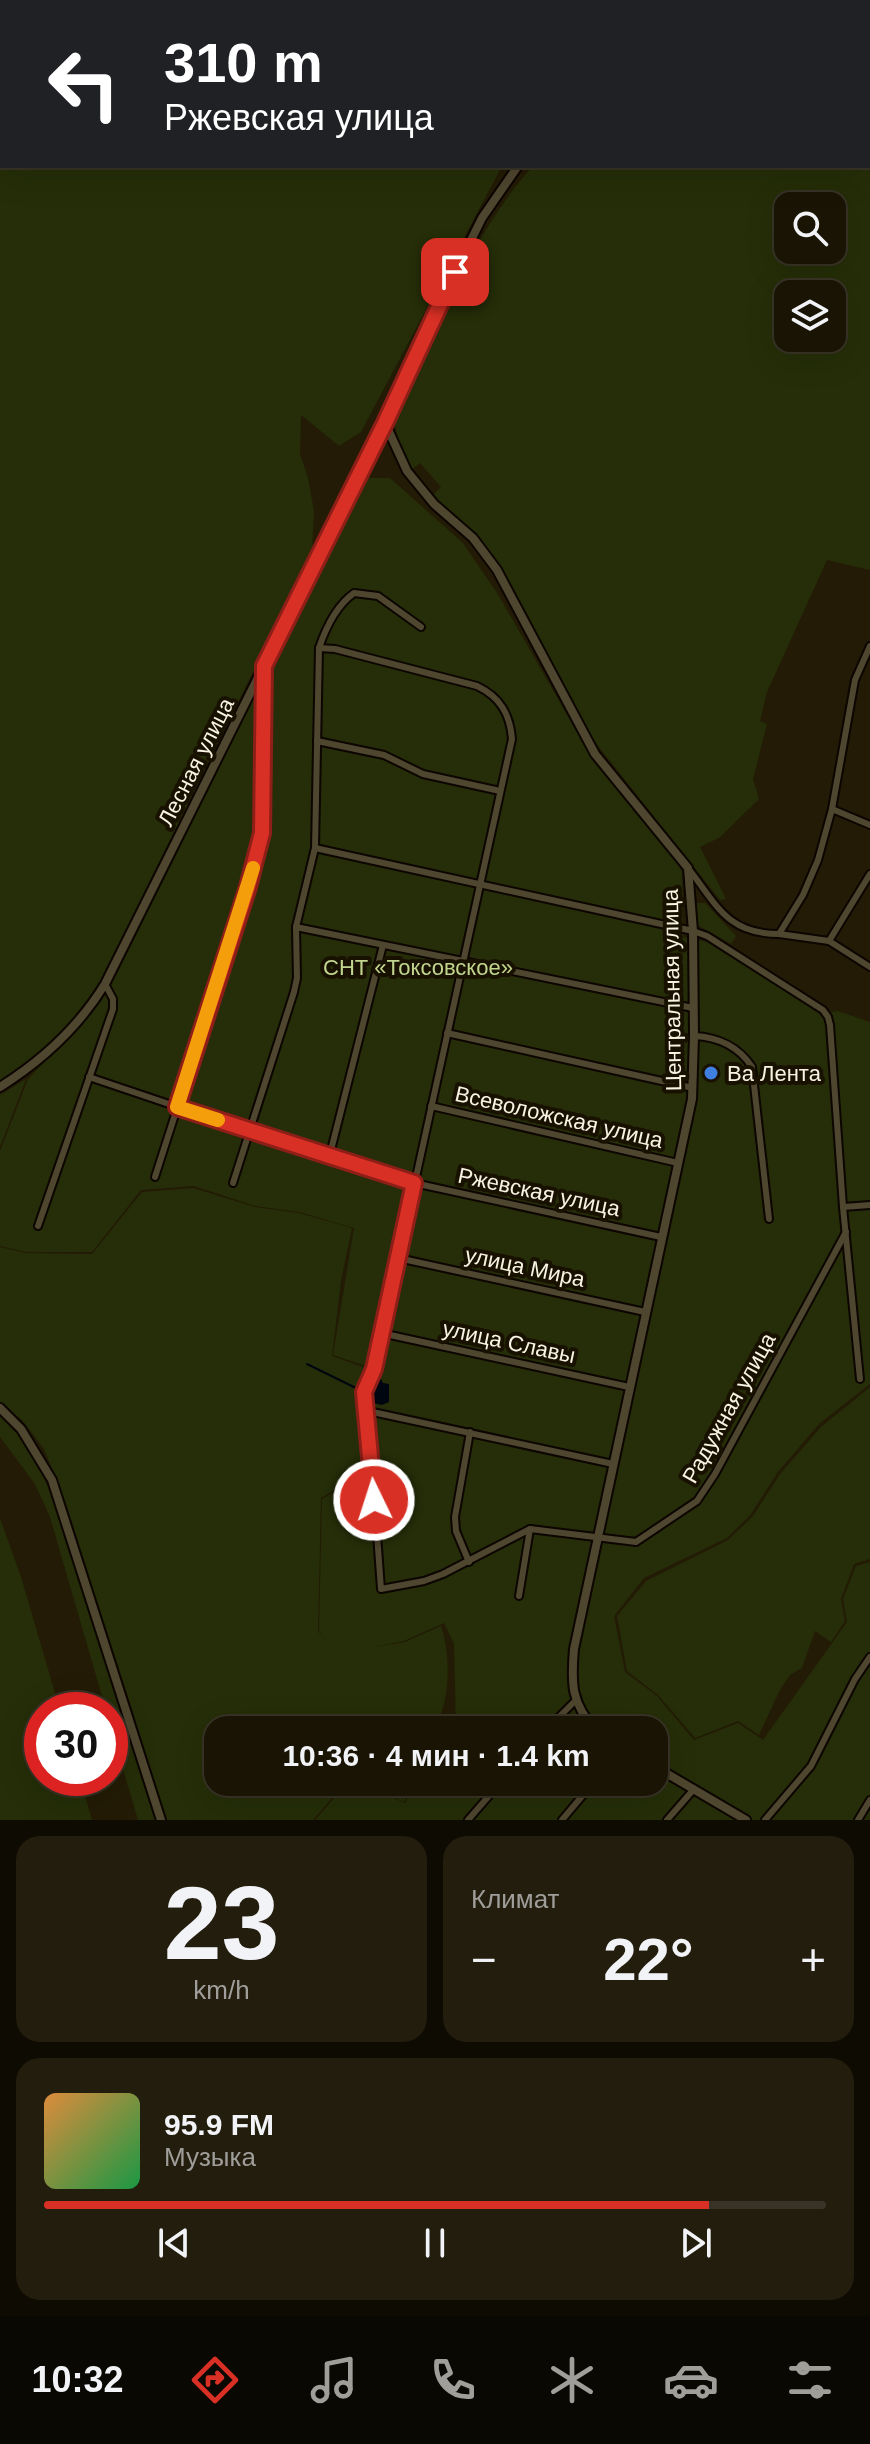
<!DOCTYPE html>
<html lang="ru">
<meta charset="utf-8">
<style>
body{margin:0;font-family:Arial,sans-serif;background:#231d0e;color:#f1f3f6;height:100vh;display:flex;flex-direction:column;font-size:30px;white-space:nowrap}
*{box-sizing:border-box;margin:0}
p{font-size:26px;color:#9f9e9a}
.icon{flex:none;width:44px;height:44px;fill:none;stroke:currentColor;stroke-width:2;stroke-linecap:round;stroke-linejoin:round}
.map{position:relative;height:1820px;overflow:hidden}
.sheet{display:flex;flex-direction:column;gap:16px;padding:16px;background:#0e0b02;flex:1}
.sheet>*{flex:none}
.top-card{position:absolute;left:0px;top:0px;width:870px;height:168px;box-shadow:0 8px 32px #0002,0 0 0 2px #383326;background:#202124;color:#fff;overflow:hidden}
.fabs{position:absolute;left:774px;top:192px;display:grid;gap:16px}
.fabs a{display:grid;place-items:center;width:72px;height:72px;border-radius:16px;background:#1a1404;box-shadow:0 8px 32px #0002,0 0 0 2px #383326;font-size:40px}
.speed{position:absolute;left:24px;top:1692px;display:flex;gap:16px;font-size:40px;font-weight:700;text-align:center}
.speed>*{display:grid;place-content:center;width:104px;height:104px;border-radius:50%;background:#1a1404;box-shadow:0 8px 32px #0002,0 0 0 2px #383326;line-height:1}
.speed .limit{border:12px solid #d22;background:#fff;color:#111}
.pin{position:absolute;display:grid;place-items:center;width:68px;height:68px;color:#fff;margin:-34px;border-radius:16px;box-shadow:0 4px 12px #0006}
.me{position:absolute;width:88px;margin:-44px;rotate:356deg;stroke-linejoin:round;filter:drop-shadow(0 0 6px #0008)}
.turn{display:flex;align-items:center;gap:28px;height:168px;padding:0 32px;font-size:36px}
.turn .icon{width:104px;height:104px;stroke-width:2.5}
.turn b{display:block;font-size:56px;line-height:68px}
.big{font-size:60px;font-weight:700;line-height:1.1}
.sheet .tile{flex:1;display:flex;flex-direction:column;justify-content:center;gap:12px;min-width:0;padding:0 28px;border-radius:24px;background:#231d0e}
.sheet .dial{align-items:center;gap:0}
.dial b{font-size:104px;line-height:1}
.song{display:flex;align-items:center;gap:24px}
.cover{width:96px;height:96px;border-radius:12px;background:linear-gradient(135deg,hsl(30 70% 55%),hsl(140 70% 35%))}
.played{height:8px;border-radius:4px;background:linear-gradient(90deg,#d93025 85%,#383326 85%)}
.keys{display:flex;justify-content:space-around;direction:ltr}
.heat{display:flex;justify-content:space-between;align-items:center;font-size:44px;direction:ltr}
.sheet .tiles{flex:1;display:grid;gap:16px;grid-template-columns:1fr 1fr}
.tile:last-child{grid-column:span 2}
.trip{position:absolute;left:204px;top:1716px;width:464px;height:80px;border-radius:24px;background:#1a1404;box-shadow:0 8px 32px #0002,0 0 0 2px #383326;font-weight:700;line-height:80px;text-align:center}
.menu{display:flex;height:128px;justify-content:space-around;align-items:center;background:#0a0802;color:#9f9e9a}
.menu .icon{width:56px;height:56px}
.menu .active{color:#d93025}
.menu b{font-size:36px;color:#f1f3f6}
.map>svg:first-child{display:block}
.green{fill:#252e08;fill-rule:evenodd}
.water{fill:#00060f}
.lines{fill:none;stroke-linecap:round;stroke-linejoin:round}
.stream{stroke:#00060f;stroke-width:2}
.minor-casing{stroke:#0c0500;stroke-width:10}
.tertiary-casing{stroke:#0c0500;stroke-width:12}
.minor{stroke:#4f462f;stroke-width:6}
.tertiary{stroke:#4f462f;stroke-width:8}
.route-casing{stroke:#8d1f18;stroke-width:20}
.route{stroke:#d93025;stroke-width:14}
.slow{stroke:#f59e0b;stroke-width:14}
.shop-dot{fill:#3f7fe0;stroke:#191100;stroke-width:3}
.labels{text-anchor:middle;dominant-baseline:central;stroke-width:8;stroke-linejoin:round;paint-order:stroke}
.street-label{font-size:22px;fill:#f8f3e5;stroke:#191100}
.park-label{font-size:22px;fill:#c0d58d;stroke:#191100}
.poi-label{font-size:22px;fill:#f8f3e5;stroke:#191100;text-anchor:start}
</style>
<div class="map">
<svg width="870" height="1820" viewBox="0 0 870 1820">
<rect width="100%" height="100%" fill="#231b05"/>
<g class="green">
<path d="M0 0H510L2 2V166H502L361 432 339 446 301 415 300 454 308 478 314 511 312 552 101 981C75 1022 42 1056 0 1082Z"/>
<path d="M528 0H758L529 2Z"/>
<path d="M792 0H870V570L827 560 767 692 760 721 767 724 753 779 759 799 719 838 700 847 726 899 720 900 591 737 500 565 477 535 444 507 434 494 441 487 420 463 411 470 403 455 393 419C432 338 472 232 533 166H868V2H788ZM788 206H832V250H788ZM788 294H832V338H788Z"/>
<path d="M364 478H390L463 543 499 596 582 741 677 860 682 872 683 937 707 942 821 1014 838 1011 870 1022V1384L819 1424 778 1472 751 1514 727 1538 644 1578 614 1616 625 1672 657 1696 694 1740 738 1723 763 1740 847 1622 843 1599 856 1566 870 1562V1820H315L348 1782H356L405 1803 415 1782H654V1730H456L454 1644 444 1623 404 1641 373 1647 405 1642 441 1626C451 1656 451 1703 433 1730H218V1782H346L313 1820H167L67 1507 44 1449 23 1421 0 1402V1247L26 1253 92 1254 142 1192 193 1188 255 1207 299 1213 352 1228 341 1281 332 1356 366 1368 356 1397 360 1415 365 1472 321 1498 318 1631 325 1640 319 1631 322 1499 378 1466 370 1401 378 1370 333 1355 354 1228 299 1212 255 1206 194 1186 141 1190 92 1252H26L0 1246V1151L28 1079 86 1018 108 984Z"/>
<path d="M694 903H705L736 936 731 944 694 923Z"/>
<path d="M26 1079 0 1147V1095Z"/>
<path d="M870 1387V1559L854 1564 841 1599 845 1621 831 1642 815 1631 802 1668 790 1675 781 1688 759 1735 738 1721 695 1738 658 1695 627 1671 617 1616 646 1581 728 1540 753 1516 780 1474 821 1427Z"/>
<path d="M0 1416C49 1459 63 1532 83 1591 108 1667 131 1744 155 1820H138L110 1725V1710H106L50 1517 35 1484 0 1437Z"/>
<path d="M0 1518 21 1577 60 1710H42V1778H80L92 1820H0Z"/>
<path d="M360 1782H413V1783L404 1802Z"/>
</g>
<path class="water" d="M381 1379 383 1383 389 1384V1402L382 1405 373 1403 369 1398 371 1388Z"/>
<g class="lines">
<path class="stream" d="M307 1364 362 1391"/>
<defs>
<g id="minor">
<path d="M319 648C326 627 336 606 354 593L378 596 421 627"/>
<path d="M317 741 384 755 423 774 500 791"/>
<path d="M832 809 870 825"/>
<path d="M315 848 693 931 707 936 823 1010 828 1017 830 1025 843 1207 860 1379"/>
<path d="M688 868C717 905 727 934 779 934L803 895 818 860 832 809 855 680 870 646"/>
<path d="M296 927 693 1008"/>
<path d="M779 934 829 941 870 874"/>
<path d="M829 941 870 967"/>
<path d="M447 1033 693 1088"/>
<path d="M694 1036C718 1037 739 1047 752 1067L769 1219"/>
<path d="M89 1077 329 1158 414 1183 661 1237"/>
<path d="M431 1106 678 1163"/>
<path d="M329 1158 383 945"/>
<path d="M155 1177 248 887 262 833 264 666"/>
<path d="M233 1183 294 992 297 978 296 927 315 848 319 648 335 649 477 686C500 697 510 714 512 739L374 1369 364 1392 368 1411 381 1589 424 1581 443 1574 530 1529 636 1542 697 1501 715 1474 846 1232"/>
<path d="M843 1207 870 1205"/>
<path d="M38 1226 113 1009V999L105 984"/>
<path d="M398 1258 645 1312"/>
<path d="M381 1333 629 1387"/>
<path d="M368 1411 613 1464"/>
<path d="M469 1562 456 1531 455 1517 470 1432"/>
<path d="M519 1596 530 1529"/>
<path d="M546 1730 575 1701"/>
<path d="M468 1820 501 1782"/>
<path d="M562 1820 594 1782"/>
<path d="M667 1820 694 1789"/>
<path d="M765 1820 811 1766 855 1679 870 1657"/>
<path d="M858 1820 870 1800"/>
</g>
<g id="tertiary">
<path d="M771 2 775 0"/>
<path d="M385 423 407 471 434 504 473 538 497 570 595 754 688 868 693 931 694 1036 692 1099 574 1649C571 1683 571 1704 596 1730"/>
<path d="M0 1087C43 1060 78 1028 105 984L385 423 429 325 482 218 518 166"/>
<path d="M0 1408 21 1429 52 1480 161 1820"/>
<path d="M654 1766 746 1820"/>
</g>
</defs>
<use href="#minor" class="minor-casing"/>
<use href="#tertiary" class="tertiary-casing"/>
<use href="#minor" class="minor"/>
<use href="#tertiary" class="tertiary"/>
</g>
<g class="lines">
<defs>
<path id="route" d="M374 1500 364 1392 374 1369 414 1183 177 1107 248 887 262 833 264 666 385 423 455 272"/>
</defs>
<use href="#route" class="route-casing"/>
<use href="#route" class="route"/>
<path class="slow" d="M218 1120 177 1107 253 868"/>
</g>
<circle class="shop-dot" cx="711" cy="1073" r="8"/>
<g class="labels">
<g class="street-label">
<text transform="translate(196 762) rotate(-63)">Лесная улица</text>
<text transform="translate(672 990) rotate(-91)">Центральная улица</text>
<text transform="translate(559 1117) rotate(13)">Всеволожская улица</text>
<text transform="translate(539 1192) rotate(12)">Ржевская улица</text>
<text transform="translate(525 1267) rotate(12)">улица Мира</text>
<text transform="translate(509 1342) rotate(12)">улица Славы</text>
<text transform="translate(729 1408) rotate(-61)">Радужная улица</text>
</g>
<g class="park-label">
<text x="418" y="967">СНТ «Токсовское»</text>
</g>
<g class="poi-label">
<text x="727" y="1073">Ва Лента</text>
</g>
</g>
</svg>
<div class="fabs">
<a><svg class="icon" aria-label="search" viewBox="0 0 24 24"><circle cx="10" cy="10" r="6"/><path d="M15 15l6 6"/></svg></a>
<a><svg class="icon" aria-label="layers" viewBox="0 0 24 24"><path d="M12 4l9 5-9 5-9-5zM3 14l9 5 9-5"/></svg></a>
</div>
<div class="speed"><div class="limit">30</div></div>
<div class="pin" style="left:455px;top:272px;background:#d93025"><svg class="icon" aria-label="arrive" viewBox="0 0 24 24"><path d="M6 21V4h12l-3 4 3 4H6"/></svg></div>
<svg class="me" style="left:374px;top:1500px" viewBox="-20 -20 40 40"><circle r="17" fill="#d93025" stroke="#fff" stroke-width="3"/><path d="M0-11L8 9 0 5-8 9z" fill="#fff"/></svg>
<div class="trip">10:36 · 4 мин · 1.4 km</div>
<div class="top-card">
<div class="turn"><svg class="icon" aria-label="left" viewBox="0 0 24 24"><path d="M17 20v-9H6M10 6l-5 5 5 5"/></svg><div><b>310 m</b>Ржевская улица</div></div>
</div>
</div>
<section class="sheet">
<div class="tiles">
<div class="tile dial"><b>23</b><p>km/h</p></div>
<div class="tile"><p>Климат</p>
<div class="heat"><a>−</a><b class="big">22°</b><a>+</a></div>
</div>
<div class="tile">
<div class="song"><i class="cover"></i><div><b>95.9 FM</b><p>Музыка</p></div></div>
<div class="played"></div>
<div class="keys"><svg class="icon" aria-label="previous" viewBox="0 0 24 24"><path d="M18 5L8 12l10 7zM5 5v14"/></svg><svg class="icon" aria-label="pause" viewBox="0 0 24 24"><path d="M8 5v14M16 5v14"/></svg><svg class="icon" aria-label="next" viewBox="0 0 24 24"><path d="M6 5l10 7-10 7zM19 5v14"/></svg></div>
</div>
</div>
</section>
<nav class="menu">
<b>10:32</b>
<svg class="icon active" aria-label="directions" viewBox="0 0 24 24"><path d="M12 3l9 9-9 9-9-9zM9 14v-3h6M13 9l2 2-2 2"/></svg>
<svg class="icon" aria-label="music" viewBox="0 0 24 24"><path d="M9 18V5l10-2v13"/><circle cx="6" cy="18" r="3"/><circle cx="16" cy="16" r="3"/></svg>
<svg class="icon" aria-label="phone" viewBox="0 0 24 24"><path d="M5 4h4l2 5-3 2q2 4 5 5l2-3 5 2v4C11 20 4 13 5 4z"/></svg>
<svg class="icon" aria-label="climate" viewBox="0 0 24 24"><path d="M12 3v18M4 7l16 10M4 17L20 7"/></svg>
<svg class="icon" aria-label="car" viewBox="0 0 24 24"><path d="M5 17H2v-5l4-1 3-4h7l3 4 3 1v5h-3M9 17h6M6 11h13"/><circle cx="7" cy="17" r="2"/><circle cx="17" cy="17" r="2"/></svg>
<svg class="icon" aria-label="filters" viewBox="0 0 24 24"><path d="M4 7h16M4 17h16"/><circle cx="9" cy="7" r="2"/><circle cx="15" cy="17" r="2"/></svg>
</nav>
